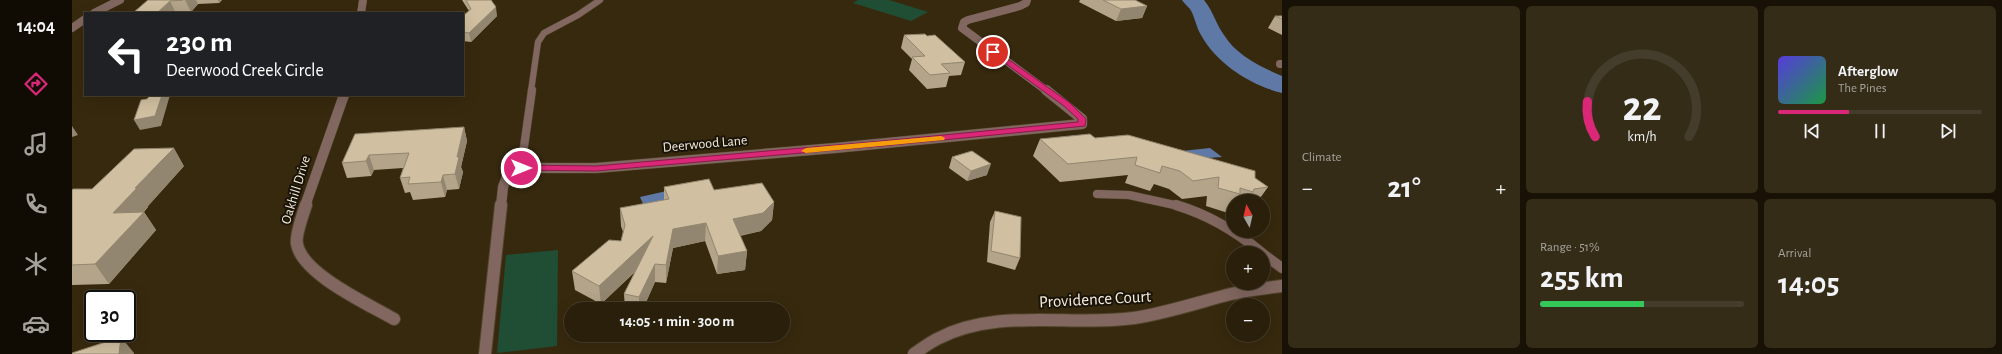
<!DOCTYPE html>
<meta charset="utf-8">
<style>
body{margin:0;font-family:"Alegreya Sans",sans-serif;background:#352c18;color:#f1f3f6;height:100vh;display:flex;flex-direction:column;font-size:15px;white-space:nowrap}
*{box-sizing:border-box;margin:0}
p{font-size:13px;color:#a5a29c}
.icon{flex:none;width:22px;height:22px;fill:none;stroke:currentColor;stroke-width:2;stroke-linecap:round;stroke-linejoin:round}
.map{position:relative;flex:1;overflow:hidden}
.details{display:flex;flex-direction:column;gap:6px;padding:6px;background:#171106;width:720px}
.details>*{flex:none}
.guide{position:absolute;left:12px;top:12px;width:380px;height:84px;border-radius:0px;box-shadow:0 4px 16px #0002,0 0 0 1px #453d2b;background:#202124;color:#fff;overflow:hidden}
.needle{width:26px;rotate:352deg}
.tools{position:absolute;left:1154px;top:194px;display:grid;gap:8px}
.tools a{display:grid;place-items:center;width:44px;height:44px;border-radius:50%;background:#291f0a;box-shadow:0 4px 16px #0002,0 0 0 1px #453d2b;font-size:20px}
.speed{position:absolute;left:12px;top:290px;display:flex;gap:8px;font-size:20px;font-weight:700;text-align:center}
.speed>*{display:grid;place-content:center;width:52px;height:52px;border-radius:50%;background:#291f0a;box-shadow:0 4px 16px #0002,0 0 0 1px #453d2b;line-height:1}
.speed .limit{border:2px solid #111;border-radius:6px;background:#fff;color:#111}
.pin{position:absolute;display:grid;place-items:center;width:34px;height:34px;color:#fff;margin:-17px;border:2px solid #fff;border-radius:50%;box-shadow:0 1px 4px #0007}
.me{position:absolute;width:44px;margin:-22px;rotate:90deg;stroke-linejoin:round;filter:drop-shadow(0 0 3px #0008)}
.turn{display:flex;align-items:center;gap:14px;height:84px;padding:0 16px;font-size:18px}
.turn .icon{width:52px;height:52px;stroke-width:2.5}
.turn b{display:block;font-size:28px;line-height:34px}
.big{font-size:30px;font-weight:700;line-height:1.1}
.details .card{flex:1;display:flex;flex-direction:column;justify-content:center;gap:6px;min-width:0;padding:0 14px;border-radius:6px;background:#352c18}
.details .dial{align-items:center;gap:0}
.dial svg{height:104px;overflow:visible;fill:none;stroke:#453d2b;stroke-width:7;stroke-linecap:round;text-anchor:middle}
.dial text{fill:#f1f3f6;stroke:none}
.song{display:flex;align-items:center;gap:12px}
.cover{width:48px;height:48px;border-radius:6px;background:linear-gradient(135deg,hsl(250 70% 55%),hsl(140 70% 35%))}
.played{height:4px;border-radius:2px;background:linear-gradient(90deg,#db2777 35%,#453d2b 35%)}
.keys{display:flex;justify-content:space-around;direction:ltr}
.heat{display:flex;justify-content:space-between;align-items:center;font-size:22px;direction:ltr}
.charge{height:6px;border-radius:3px;background:linear-gradient(90deg,#34c759 51%,#453d2b 0)}
.details .tiles{flex:1;display:grid;gap:6px;grid-template-columns:repeat(3,1fr)}
.card:first-child{grid-row:span 2}
.trip{position:absolute;left:492px;top:302px;width:226px;height:40px;border-radius:20px;background:#291f0a;box-shadow:0 4px 16px #0002,0 0 0 1px #453d2b;font-weight:700;line-height:40px;text-align:center}
main{display:flex;flex:1;min-height:0}
.menu{display:flex;flex-direction:column;width:72px;justify-content:space-around;align-items:center;background:#100c04;color:#a5a29c}
.menu .icon{width:28px;height:28px}
.menu .active{color:#db2777}
.menu b{font-size:18px;color:#f1f3f6}
.map>svg:first-child{display:block}
.green{fill:#1f4e34}
.water{fill:#5f79a7}
.lines{fill:none;stroke-linecap:round;stroke-linejoin:round}
.river{fill:#5f79a7;fill-rule:evenodd}
.lane-far2-casing{stroke:#52442b;stroke-width:7}
.lane-far1-casing{stroke:#52442b;stroke-width:9}
.lane-casing{stroke:#52442b;stroke-width:11}
.street-far2-casing{stroke:#52442b;stroke-width:8}
.street-far1-casing{stroke:#52442b;stroke-width:11}
.street-casing{stroke:#52442b;stroke-width:14}
.lane-far2{stroke:#816760;stroke-width:6}
.lane-far1{stroke:#816760;stroke-width:8}
.lane{stroke:#816760;stroke-width:10}
.street-far2{stroke:#816760;stroke-width:8}
.street-far1{stroke:#816760;stroke-width:10}
.street{stroke:#816760;stroke-width:12}
.wall{fill:#b3a48a}
.shaded-wall{fill:#928670}
.building{fill:#d0bfa0;stroke:#928670}
.route{fill:#db2777;stroke:#8e194d}
.slow{fill:#f59e0b}
.labels{text-anchor:middle;dominant-baseline:central;stroke-width:4;stroke-linejoin:round;paint-order:stroke}
.street-label{font-size:14px;fill:#f5eddd;stroke:#191308}
.near-street-label{font-size:17px;fill:#f5eddd;stroke:#191308}
</style>
<main>
<nav class="menu">
<b>14:04</b>
<svg class="icon active" aria-label="directions" viewBox="0 0 24 24"><path d="M12 3l9 9-9 9-9-9zM9 14v-3h6M13 9l2 2-2 2"/></svg>
<svg class="icon" aria-label="music" viewBox="0 0 24 24"><path d="M9 18V5l10-2v13"/><circle cx="6" cy="18" r="3"/><circle cx="16" cy="16" r="3"/></svg>
<svg class="icon" aria-label="phone" viewBox="0 0 24 24"><path d="M5 4h4l2 5-3 2q2 4 5 5l2-3 5 2v4C11 20 4 13 5 4z"/></svg>
<svg class="icon" aria-label="climate" viewBox="0 0 24 24"><path d="M12 3v18M4 7l16 10M4 17L20 7"/></svg>
<svg class="icon" aria-label="car" viewBox="0 0 24 24"><path d="M5 17H2v-5l4-1 3-4h7l3 4 3 1v5h-3M9 17h6M6 11h13"/><circle cx="7" cy="17" r="2"/><circle cx="17" cy="17" r="2"/></svg>
</nav>
<div class="map">
<svg width="1210" height="354" viewBox="0 0 1210 354">
<rect width="100%" height="100%" fill="#37290e"/>
<g class="green">
<path d="M786 0H817L856 12 839 21 781 3Z"/>
<path d="M486 250 485 346 425 353 434 255Z"/>
</g>
<g class="water">
<path d="M1138 148 1150 157 1121 159 1110 151Z"/>
<path d="M608 188 613 197 572 206 568 197Z"/>
</g>
<g class="lines">
<path class="river" d="M1110 0H1132C1141 11 1144 24 1152 35 1164 55 1189 67 1210 76V93C1178 85 1145 64 1129 35 1124 27 1123 17 1118 9 1115 6 1112 3 1110 0Z"/>
<defs>
<path id="lane-far2" d="M459 91 466 42 472 33 506 15 528 0"/>
<g id="lane-far1">
<path d="M449 168 460 90"/>
<path d="M1025 194 1057 195 1107 206"/>
</g>
<g id="lane">
<path d="M1104 205C1137 215 1164 231 1190 253"/>
<path d="M1191 254 1210 268"/>
</g>
<g id="street-far2">
<path d="M955 0 954 3 948 6 896 20 892 22 890 28 975 91"/>
<path d="M22 13 48 0"/>
<path d="M289 13 291 0"/>
<path d="M0 28 13 19"/>
<path d="M1208 64H1210"/>
</g>
<g id="street-far1">
<path d="M233 206 272 95"/>
<path d="M429 206 431 187 436 174 449 168H524L763 148 1010 124V119L974 90"/>
</g>
<g id="street">
<path d="M234 205C231 214 223 236 225 244 230 274 296 304 322 319"/>
<path d="M413 354 429 205"/>
<path d="M842 354C849 349 857 343 865 339 926 307 997 327 1062 318 1095 313 1127 302 1159 294 1176 290 1193 288 1210 286"/>
</g>
</defs>
<use href="#lane-far2" class="lane-far2-casing"/>
<use href="#lane-far1" class="lane-far1-casing"/>
<use href="#lane" class="lane-casing"/>
<use href="#street-far2" class="street-far2-casing"/>
<use href="#street-far1" class="street-far1-casing"/>
<use href="#street" class="street-casing"/>
<use href="#lane-far2" class="lane-far2"/>
<use href="#lane-far1" class="lane-far1"/>
<use href="#lane" class="lane"/>
<use href="#street-far2" class="street-far2"/>
<use href="#street-far1" class="street-far1"/>
<use href="#street" class="street"/>
</g>
<g class="wall">
<path d="M76 0H150L147 3 126 4 119 12 104 13H61Z"/>
<path d="M390 0H419L425 16 399 42 391 41V16L397 11Z"/>
<path d="M1008 0H1063L1075 6 1070 18 1044 21 1007 2Z"/>
<path d="M1203 16H1210V35L1196 28Z"/>
<path d="M832 35 855 36 893 62 889 75 877 76 874 87 855 89 837 70 840 59 829 48Z"/>
<path d="M392 127 395 141 389 167 391 172 387 189 375 190 373 197 341 200 338 192 333 193 328 178 331 168 302 170 299 176 275 178 270 163Z"/>
<path d="M1023 138 1183 178 1196 187 1186 201H1161V208H1159L1156 213 1134 206 1135 196 1110 199 1097 189 1082 184 1078 191 1053 183 1056 175 988 182 961 156 968 139Z"/>
<path d="M880 157 915 175 895 181 877 168Z"/>
<path d="M112 166 76 206V207L72 212 84 230 37 284 0 285V190L20 189Z"/>
<path d="M592 187 642 190 702 202 700 220 689 231 668 236 675 251 673 270 645 274 633 241 601 248 594 283 583 282 571 309H553L552 294 563 272 529 304 503 290 500 271 549 241 551 232 549 226 548 208 592 200Z"/>
<path d="M923 211 948 258 943 270 915 262 918 222Z"/>
</g>
<g class="shaded-wall">
<path d="M113 0H124L126 4 119 12Z"/>
<path d="M146 0H150L147 3Z"/>
<path d="M98 1 104 13H85Z"/>
<path d="M1075 6 1070 18 1044 21 1049 9Z"/>
<path d="M424 7 425 16 399 42 397 33Z"/>
<path d="M90 95H98L89 126 68 130 62 120Z"/>
<path d="M0 126 6 135 0 137Z"/>
<path d="M392 127 395 141 389 167 391 172 387 189 383 174 385 157Z"/>
<path d="M102 148 112 166 76 206V207L53 231 41 213 63 188Z"/>
<path d="M297 155 302 170 299 176 294 161Z"/>
<path d="M919 164 915 175 895 181 899 171Z"/>
<path d="M371 175 375 190 373 197 369 182Z"/>
<path d="M702 202 700 220 689 231 660 237 661 219Z"/>
<path d="M72 212 84 230 37 284 23 264Z"/>
<path d="M634 223 633 241 601 248 594 283V265L601 229Z"/>
<path d="M581 236V254L529 304 527 286Z"/>
<path d="M675 251 673 270 645 274 646 256Z"/>
<path d="M583 264V282L571 309H567V297Z"/>
<path d="M49 337 62 353V354H47Z"/>
</g>
<g class="building">
<path d="M76 0H111L98 1 85 13H61Z"/>
<path d="M394 0H419L424 7 397 33 391 32V16L399 9Z"/>
<path d="M1031 0H1063L1075 6 1049 9Z"/>
<path d="M1203 16H1210V19Z"/>
<path d="M853 34 855 36 863 35 893 62 869 64 878 73 858 75 840 57 853 56 832 35Z"/>
<path d="M79 95H90L83 116 62 120 69 100 75 99Z"/>
<path d="M392 127 385 157H387L383 174 371 175 369 182 336 184 338 177 328 178 337 153 297 155 294 161 270 163 283 134Z"/>
<path d="M1018 134 1023 138 1056 135 1183 171V178L1196 187 1182 189 1181 192 1168 188V194L1146 188 1147 177 1121 181 1108 171 1090 166 1088 173 1063 165 1065 157 996 164 968 139Z"/>
<path d="M102 148 63 188H65L41 213 72 212 23 264 0 265V190L1 189H20L62 149Z"/>
<path d="M900 151 919 164 899 171 880 157Z"/>
<path d="M637 179 642 190 690 183 702 202 691 213 661 219 675 251 646 256 634 223 601 229 594 265 583 264 567 297 552 294 581 236 527 286 500 271 537 240 549 241 553 225 548 208 597 199 592 187Z"/>
<path d="M923 211 949 217 948 258 919 251Z"/>
<path d="M49 337 47 354H0V353Z"/>
</g>
<path class="route" d="M919 50H923L998 103 1014 119 1013 126 810 146 524 171 449 170 444 168 449 165 524 166 810 141 1006 122V119L992 106 919 53Z"/>
<path class="slow" d="M869 136 873 138 872 140 734 153 729 151 734 148Z"/>
<g class="labels">
<g class="street-label">
<text transform="translate(633 144) rotate(-5)">Deerwood Lane</text>
<text transform="translate(224 190) rotate(-73)">Oakhill Drive</text>
</g>
<g class="near-street-label">
<text transform="translate(1023 299) rotate(-3)">Providence Court</text>
</g>
</g>
</svg>
<div class="tools">
<a><svg class="needle" viewBox="-14 -14 28 28"><path d="M0-13l5 13h-10z" fill="#e53935"/><path d="M0 13l5-13h-10z" fill="#a5a29c"/></svg></a>
<a>+</a>
<a>−</a>
</div>
<div class="speed"><div class="limit">30</div></div>
<div class="pin" style="left:921px;top:52px;background:#d93025"><svg class="icon" aria-label="arrive" viewBox="0 0 24 24"><path d="M6 21V4h12l-3 4 3 4H6"/></svg></div>
<svg class="me" style="left:449px;top:168px" viewBox="-20 -20 40 40"><circle r="17" fill="#db2777" stroke="#fff" stroke-width="3"/><path d="M0-11L8 9 0 5-8 9z" fill="#fff"/></svg>
<div class="trip">14:05 · 1 min · 300 m</div>
<div class="guide">
<div class="turn"><svg class="icon" aria-label="left" viewBox="0 0 24 24"><path d="M17 20v-9H6M10 6l-5 5 5 5"/></svg><div><b>230 m</b>Deerwood Creek Circle</div></div>
</div>
</div>
<section class="details">
<div class="tiles">
<div class="card"><p>Climate</p>
<div class="heat"><a>−</a><b class="big">21°</b><a>+</a></div>
</div>
<div class="card dial"><svg viewBox="0 0 100 80">
<path d="M14 69A42 42 0 1 1 86 69"/>
<path d="M14 69A42 42 0 0 1 8 42" stroke="#db2777"/>
<text x="50" y="56" font-size="32" font-weight="700">22</text>
<text x="50" y="72" font-size="11">km/h</text>
</svg></div>
<div class="card">
<div class="song"><i class="cover"></i><div><b>Afterglow</b><p>The Pines</p></div></div>
<div class="played"></div>
<div class="keys"><svg class="icon" aria-label="previous" viewBox="0 0 24 24"><path d="M18 5L8 12l10 7zM5 5v14"/></svg><svg class="icon" aria-label="pause" viewBox="0 0 24 24"><path d="M8 5v14M16 5v14"/></svg><svg class="icon" aria-label="next" viewBox="0 0 24 24"><path d="M6 5l10 7-10 7zM19 5v14"/></svg></div>
</div>
<div class="card"><p>Range · 51%</p><b class="big">255 km</b><div class="charge"></div></div>
<div class="card"><p>Arrival</p><b class="big">14:05</b></div>
</div>
</section>
</main>
